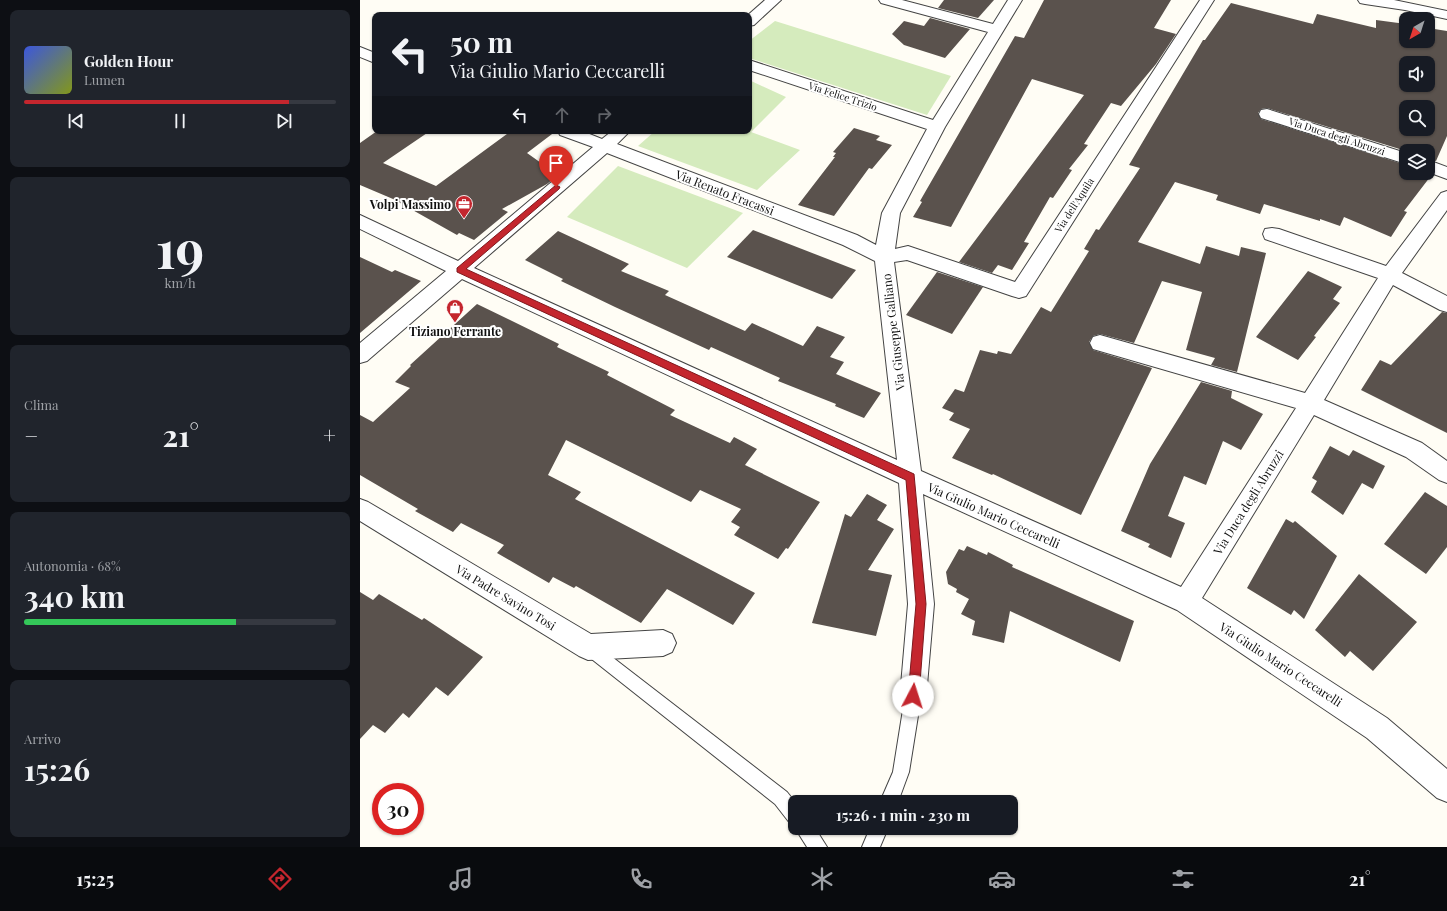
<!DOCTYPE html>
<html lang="it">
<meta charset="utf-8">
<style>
body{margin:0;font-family:"Playfair Display",serif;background:#20242c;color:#f1f3f6;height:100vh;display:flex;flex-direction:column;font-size:15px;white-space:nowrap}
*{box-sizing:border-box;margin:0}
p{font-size:13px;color:#9ea1a6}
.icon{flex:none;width:22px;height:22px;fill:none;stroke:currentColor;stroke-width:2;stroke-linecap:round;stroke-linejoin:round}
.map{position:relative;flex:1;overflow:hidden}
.details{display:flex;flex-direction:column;gap:10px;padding:10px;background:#0d0f14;width:360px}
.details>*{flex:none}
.hud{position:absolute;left:12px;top:12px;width:380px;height:122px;border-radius:8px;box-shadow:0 1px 3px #0004;background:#171b24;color:#f1f3f6;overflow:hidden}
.needle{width:26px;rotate:219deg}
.buttons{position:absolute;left:1039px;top:12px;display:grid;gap:8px}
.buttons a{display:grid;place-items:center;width:36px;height:36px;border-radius:8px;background:#171b24;box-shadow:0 1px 3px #0004;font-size:20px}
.speed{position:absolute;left:12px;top:783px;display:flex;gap:8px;font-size:20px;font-weight:700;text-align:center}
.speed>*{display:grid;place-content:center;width:52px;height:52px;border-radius:50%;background:#171b24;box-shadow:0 1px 3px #0004;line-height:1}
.speed .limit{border:6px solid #d22;background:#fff;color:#111}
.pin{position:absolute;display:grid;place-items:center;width:34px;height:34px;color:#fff;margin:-41px -17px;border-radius:50% 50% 50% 0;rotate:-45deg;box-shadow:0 0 4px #0007}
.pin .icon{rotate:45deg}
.me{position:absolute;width:44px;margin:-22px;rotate:5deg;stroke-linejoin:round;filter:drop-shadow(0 0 3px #0008)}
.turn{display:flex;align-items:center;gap:14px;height:84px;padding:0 12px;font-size:18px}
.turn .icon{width:52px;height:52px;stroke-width:2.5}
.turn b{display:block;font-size:28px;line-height:34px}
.lanes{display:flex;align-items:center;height:38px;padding:0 12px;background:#0003;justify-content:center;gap:20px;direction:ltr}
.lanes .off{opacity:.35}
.big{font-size:30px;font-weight:700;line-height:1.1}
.details .widget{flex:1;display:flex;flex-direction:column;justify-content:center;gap:6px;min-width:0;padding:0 14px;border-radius:8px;background:#20242c}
.details .dial{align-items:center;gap:0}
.dial b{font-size:52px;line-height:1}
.song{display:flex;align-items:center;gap:12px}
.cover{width:48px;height:48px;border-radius:6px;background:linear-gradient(135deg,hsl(230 70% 55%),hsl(70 70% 35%))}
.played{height:4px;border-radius:2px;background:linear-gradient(90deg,#c4262e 85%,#363941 85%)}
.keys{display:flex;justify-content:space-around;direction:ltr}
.heat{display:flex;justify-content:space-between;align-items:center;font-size:22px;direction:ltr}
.charge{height:6px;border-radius:3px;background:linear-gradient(90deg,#34c759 68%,#363941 0)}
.trip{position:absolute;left:428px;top:795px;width:230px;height:40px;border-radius:8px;background:#171b24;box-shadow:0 1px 3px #0004;font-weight:700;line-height:40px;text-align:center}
.dock{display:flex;height:64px;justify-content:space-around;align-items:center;background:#090b0e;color:#9ea1a6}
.dock .icon{width:28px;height:28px}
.dock .current{color:#c4262e}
.dock b{font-size:18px;color:#f1f3f6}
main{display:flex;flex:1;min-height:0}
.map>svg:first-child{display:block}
.green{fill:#d5ebbd}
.building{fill:#5a524d;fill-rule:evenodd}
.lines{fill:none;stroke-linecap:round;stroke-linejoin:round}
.lane-casing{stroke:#444;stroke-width:2}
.street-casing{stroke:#444;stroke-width:2}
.lane{fill:#fff;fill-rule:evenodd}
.street{fill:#fff;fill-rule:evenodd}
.route{fill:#c4262e;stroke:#7f191e}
.labels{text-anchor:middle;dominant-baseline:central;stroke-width:4;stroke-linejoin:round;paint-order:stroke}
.far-street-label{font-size:10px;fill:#111;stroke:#fff}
.street-label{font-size:12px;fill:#111;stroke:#fff}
.poi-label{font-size:12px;font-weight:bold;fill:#111;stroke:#fff;text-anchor:end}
</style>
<main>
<section class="details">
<div class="widget">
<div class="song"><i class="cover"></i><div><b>Golden Hour</b><p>Lumen</p></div></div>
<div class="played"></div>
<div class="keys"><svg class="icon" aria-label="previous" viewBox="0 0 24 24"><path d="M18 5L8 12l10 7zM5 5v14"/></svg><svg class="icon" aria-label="pause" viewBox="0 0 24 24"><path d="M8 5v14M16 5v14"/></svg><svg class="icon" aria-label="next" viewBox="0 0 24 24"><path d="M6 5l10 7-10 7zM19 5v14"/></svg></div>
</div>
<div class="widget dial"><b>19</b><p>km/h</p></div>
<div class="widget"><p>Clima</p>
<div class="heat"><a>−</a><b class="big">21°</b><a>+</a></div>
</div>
<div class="widget"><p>Autonomia · 68%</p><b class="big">340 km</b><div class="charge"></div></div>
<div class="widget"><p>Arrivo</p><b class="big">15:26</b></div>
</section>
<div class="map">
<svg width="1087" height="847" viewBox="0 0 1087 847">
<rect width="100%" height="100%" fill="#fffdf5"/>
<g class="green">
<path d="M415 21 591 76 567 115 389 58V41Z"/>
<path d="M389 80 426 97 391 132 440 150 397 190 278 146 295 131H389Z"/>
<path d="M258 166 383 213 327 268 207 217Z"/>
</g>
<g class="building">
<path d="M584 0H634L618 18 578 8Z"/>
<path d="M684 0H811L794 28 816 34 796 64 761 106 751 103 724 144 728 145 709 169 712 170 693 198 690 197 664 242 669 243 652 270 638 265 632 273 599 262 724 95 672 79 591 227 553 217 562 202 560 201 655 36 664 38Z"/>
<path d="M871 3 953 24 957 14 1016 28V20L1046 24V41H1068V28L1087 31V136L1076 161 1068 159V151H1046L907 108 901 109 898 113 901 119 1046 165V173H1067L1070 174V177L1044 211 1047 212 1031 237 984 217 980 226 960 219V221L904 204 900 214 856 200 858 195 815 182 778 242 840 264 846 246 879 256 881 247 906 253 877 372 851 365 855 358 826 350 842 292 802 281 774 343 740 334 733 336 729 342 733 350 792 368 721 515 633 474 632 475 592 458 610 429 589 420 594 413 582 408 595 389 604 392 620 350 637 354 638 351 651 354 681 307 691 312 729 251 724 249 736 229 739 230 780 168 769 165 843 40H845ZM1046 63H1068V85H1046ZM1046 107H1068V129H1046Z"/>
<path d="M570 18 610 29 585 58 544 45 532 34 544 21 564 26Z"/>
<path d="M494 128 520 136 516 140 532 145 512 169 509 168 474 216 438 205 475 157H473L476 153 473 152Z"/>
<path d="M17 131H70L23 163 76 186 151 131H196L167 153 198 175 187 184 142 209 148 212 114 240 99 233 97 235 33 199 0 185V143Z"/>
<path d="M393 230 496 270 472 299 367 257Z"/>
<path d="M198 231 269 264 261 271 309 291 305 295 385 331 392 323 443 346 457 326 485 337 470 357 484 362 476 374 521 393 504 418 475 406 476 404 418 381 420 378 351 347 349 350 255 307 201 281 203 279 165 260Z"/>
<path d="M0 257 32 272 35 270 61 281 0 333Z"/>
<path d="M948 271 982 287 973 299 980 303 954 336 956 337 938 360 896 337Z"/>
<path d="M577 272 623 287 592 334 546 315Z"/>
<path d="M117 304 199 344 197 347 249 372 247 375 315 410 310 415 370 443 374 437 397 449 385 465 460 502 428 549 426 548 418 559 374 535 380 527 371 522 381 509 340 490 331 502 206 440 188 475 221 492 215 499 395 593 373 625 307 589 281 623 216 586 214 588 193 577 189 583 137 553 144 545 101 523 93 532 55 511 58 509 0 475V415L13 422 50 388 35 382 51 366 50 365Z"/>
<path d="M1082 312 1087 313V433L1001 390 1020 360 1031 365Z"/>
<path d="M841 382 872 391 871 398 903 414 881 450 863 441 846 485 824 476 808 516 825 523 811 558 788 547 790 544 761 531 790 464Z"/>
<path d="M970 446 989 456 993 450 1025 466 1013 489 1002 483 983 515 951 492 957 481 952 478Z"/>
<path d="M1065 492 1087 506V547L1066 574 1024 544Z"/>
<path d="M507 494 527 505 517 520 534 529 508 570 532 575 516 636 452 623 485 514 491 517Z"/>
<path d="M926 519 933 523 935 521 977 556 944 619 934 610 931 615 887 588Z"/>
<path d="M607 546 627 555 628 552 653 565 652 567 774 621 760 662 650 611 644 643 612 635 615 621 601 614 609 599 596 592 597 589 588 584 586 572 599 549 604 551Z"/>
<path d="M999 574 1057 622 1013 671 990 651 985 657 955 630Z"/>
<path d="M0 592 13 600 19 594 62 620 64 618 123 657 88 696 76 687 49 718 43 713 25 733 13 725 0 739Z"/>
</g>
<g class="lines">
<defs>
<g id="lane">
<path d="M229 641 234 643 427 792 435 802V825L429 822 415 804 224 653 221 648 224 643Z"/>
<path d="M553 689 559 691 561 697 549 772 538 802H520L533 772 545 697 547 691Z"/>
<path d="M435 828H455L467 847H447Z"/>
<path d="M510 828H528L520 847H502Z"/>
</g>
<g id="street">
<path d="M405 0H421L394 25 389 26 388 15Z"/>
<path d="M519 0H542L633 24 648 0H662L585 127 540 213 535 249 548 246 655 282 840 0H854L666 296 659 298 652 296 547 260 534 262 561 471 821 587 936 408 733 349 730 343 733 337 740 335 945 393 1018 278 905 239 903 234 905 229 912 228 919 229 1026 266 1081 193 1087 191V210L1042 273 1087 296V312L1080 310 1033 285 964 400 1062 443 1087 461V483L1079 480 1046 457 954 415 842 598 1027 718 1087 769V802L1077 798 1007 738 817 610 563 494 574 604 566 697 563 707 553 710 543 707 540 697 548 604 539 483 102 279 7 361 0 363V343L86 271 0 229V215L98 261 233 147 200 135 198 131H222L242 139 252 131H270L257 144 497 235 516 245 522 213 567 129 389 70V60L573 120 628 32 521 3ZM247 153 483 245 515 261 537 460 114 268Z"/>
<path d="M998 0H1034L1087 11V19L1045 10 1005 4 1000 3Z"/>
<path d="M0 47 15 53V63L0 57Z"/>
<path d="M907 109 1046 153V164L901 118 899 114 901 110Z"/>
<path d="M1068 160 1087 167V179L1068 172Z"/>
<path d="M0 499 8 502 231 634 303 630 312 634 316 643 312 652 303 656 228 660 219 656 0 521Z"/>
</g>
</defs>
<use href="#lane" class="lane-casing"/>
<use href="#street" class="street-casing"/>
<use href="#lane" class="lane"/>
<use href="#street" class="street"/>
</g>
<path class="route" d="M196 185 200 187 199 189 106 269 554 474 566 604 559 696 557 700 553 702 549 700 548 696 556 604 546 480 97 272V268Z"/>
<defs>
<symbol id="office-pin" viewBox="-11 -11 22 30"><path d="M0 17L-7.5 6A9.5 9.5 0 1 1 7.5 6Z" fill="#c4262e" stroke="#fff"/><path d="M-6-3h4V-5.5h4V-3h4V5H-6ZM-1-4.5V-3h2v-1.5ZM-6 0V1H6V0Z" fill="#fff"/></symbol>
<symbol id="shop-pin" viewBox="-11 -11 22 30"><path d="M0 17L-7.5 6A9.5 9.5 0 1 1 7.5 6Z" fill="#c4262e" stroke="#fff"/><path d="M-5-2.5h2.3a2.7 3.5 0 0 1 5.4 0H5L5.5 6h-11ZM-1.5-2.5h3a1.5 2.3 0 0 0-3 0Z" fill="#fff"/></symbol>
</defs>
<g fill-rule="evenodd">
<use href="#office-pin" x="94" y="194" width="20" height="27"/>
<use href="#shop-pin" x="85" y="298" width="20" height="27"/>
</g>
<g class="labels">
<g class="far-street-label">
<text transform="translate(483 96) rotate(18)">Via Felice Trizio</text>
<text transform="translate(977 136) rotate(18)">Via Duca degli Abruzzi</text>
<text transform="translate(714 205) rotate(-57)">Via dell'Aquila</text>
</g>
<g class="street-label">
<text transform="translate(365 192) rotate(21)">Via Renato Fracassi</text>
<text transform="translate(533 332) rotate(-97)">Via Giuseppe Galliano</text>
<text transform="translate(888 502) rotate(-58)">Via Duca degli Abruzzi</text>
<text transform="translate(634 515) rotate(24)">Via Giulio Mario Ceccarelli</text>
<text transform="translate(146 597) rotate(31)">Via Padre Savino Tosi</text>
<text transform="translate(921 664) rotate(33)">Via Giulio Mario Ceccarelli</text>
</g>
<g class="poi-label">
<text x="91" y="204">Volpi Massimo</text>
<text x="95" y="331" text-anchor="middle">Tiziano Ferrante</text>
</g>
</g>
</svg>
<div class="buttons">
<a><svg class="needle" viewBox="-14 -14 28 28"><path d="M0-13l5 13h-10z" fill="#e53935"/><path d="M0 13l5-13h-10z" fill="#9ea1a6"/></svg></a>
<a><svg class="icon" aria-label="sound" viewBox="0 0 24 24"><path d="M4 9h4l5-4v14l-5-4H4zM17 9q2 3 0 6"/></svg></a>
<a><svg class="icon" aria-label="search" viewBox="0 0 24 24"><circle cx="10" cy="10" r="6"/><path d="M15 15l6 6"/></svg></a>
<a><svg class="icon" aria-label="layers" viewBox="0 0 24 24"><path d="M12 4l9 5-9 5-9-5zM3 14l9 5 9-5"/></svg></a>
</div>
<div class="speed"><div class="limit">30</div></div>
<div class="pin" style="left:196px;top:187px;background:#d93025"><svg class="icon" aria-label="arrive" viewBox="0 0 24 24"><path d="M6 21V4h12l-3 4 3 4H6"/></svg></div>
<svg class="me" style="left:553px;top:696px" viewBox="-20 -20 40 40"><circle r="19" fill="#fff"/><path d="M0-13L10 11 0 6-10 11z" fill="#c4262e"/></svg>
<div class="trip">15:26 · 1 min · 230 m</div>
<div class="hud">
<div class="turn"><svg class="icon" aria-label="left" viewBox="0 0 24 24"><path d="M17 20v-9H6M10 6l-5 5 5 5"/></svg><div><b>50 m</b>Via Giulio Mario Ceccarelli</div></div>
<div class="lanes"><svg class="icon" aria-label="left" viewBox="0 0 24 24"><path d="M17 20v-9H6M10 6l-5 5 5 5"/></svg><svg class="icon off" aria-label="ahead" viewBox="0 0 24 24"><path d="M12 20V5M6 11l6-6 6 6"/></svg><svg class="icon off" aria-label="right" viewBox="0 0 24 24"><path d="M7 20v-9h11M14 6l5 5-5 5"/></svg></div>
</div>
</div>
</main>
<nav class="dock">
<b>15:25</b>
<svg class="icon current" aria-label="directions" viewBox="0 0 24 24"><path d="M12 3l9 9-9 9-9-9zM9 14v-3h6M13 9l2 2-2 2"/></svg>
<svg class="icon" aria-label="music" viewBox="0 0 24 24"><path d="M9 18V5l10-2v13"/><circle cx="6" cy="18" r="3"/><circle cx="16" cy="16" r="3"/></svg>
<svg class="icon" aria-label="phone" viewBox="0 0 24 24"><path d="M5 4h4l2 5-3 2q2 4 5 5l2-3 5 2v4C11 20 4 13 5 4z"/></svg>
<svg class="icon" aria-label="climate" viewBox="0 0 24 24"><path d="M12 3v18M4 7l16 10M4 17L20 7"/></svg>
<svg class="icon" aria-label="car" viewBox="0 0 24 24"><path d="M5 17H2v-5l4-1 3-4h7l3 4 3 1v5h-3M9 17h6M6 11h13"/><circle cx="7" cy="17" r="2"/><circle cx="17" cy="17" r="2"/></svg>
<svg class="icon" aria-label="filters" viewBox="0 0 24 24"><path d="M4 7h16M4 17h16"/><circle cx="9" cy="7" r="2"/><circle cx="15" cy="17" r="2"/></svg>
<b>21°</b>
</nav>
